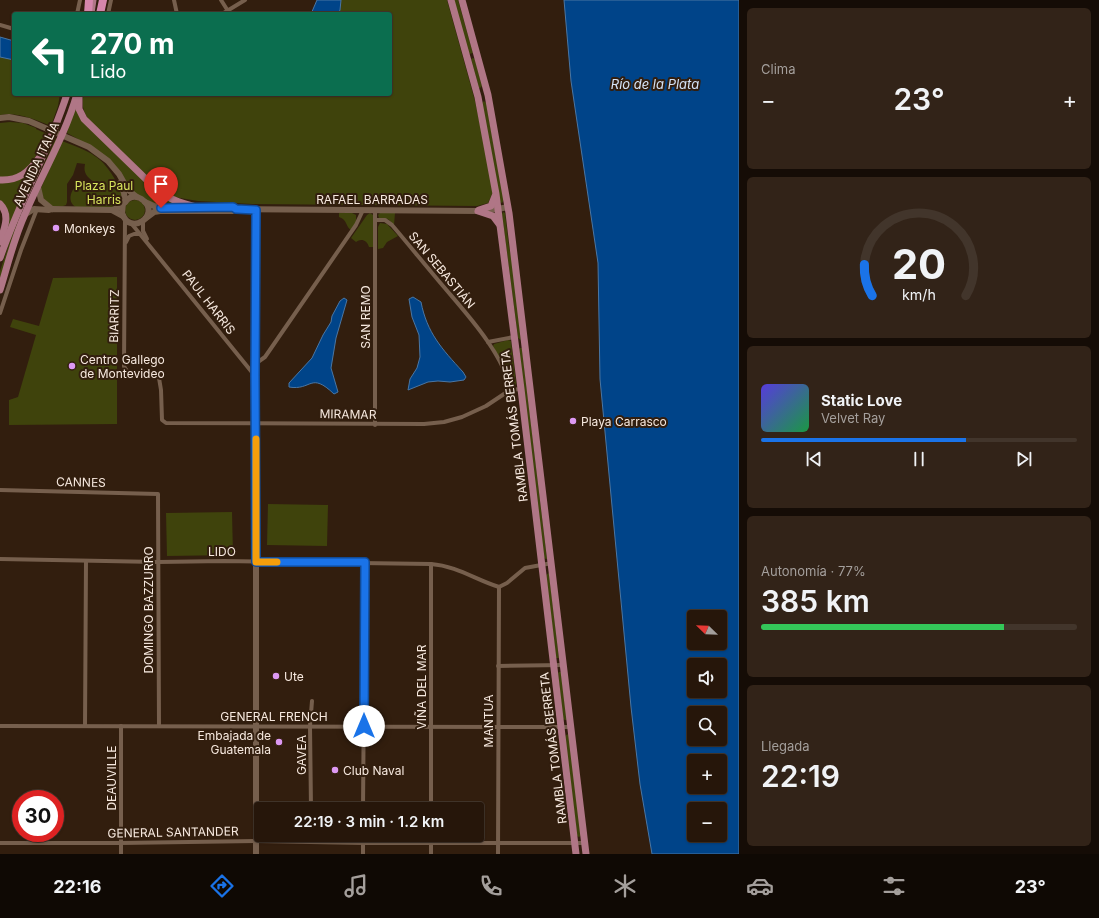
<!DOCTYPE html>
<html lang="es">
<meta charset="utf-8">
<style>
body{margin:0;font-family:Inter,sans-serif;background:#322318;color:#f1f3f6;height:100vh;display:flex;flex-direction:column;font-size:15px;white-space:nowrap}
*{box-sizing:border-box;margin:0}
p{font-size:13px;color:#a49f9c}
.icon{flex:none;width:22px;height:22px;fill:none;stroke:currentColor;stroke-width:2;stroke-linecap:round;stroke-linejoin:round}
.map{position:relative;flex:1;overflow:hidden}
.details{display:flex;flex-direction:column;gap:8px;padding:8px;background:#150c06;width:360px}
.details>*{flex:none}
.top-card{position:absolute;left:12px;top:12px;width:380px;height:84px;border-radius:4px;box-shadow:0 1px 3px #0004,0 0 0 1px #42352b;background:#0b6e4f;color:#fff;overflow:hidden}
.needle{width:26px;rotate:293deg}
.buttons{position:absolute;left:687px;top:610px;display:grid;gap:8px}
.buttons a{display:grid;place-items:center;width:40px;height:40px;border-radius:4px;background:#26160a;box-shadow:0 1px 3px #0004,0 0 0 1px #42352b;font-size:20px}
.speed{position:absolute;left:12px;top:790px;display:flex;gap:8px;font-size:20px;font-weight:700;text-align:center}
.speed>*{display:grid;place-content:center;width:52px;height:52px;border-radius:50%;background:#26160a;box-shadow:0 1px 3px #0004,0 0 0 1px #42352b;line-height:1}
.speed .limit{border:6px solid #d22;background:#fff;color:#111}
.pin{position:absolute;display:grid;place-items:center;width:34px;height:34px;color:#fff;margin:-41px -17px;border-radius:50% 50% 50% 0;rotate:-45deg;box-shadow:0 0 4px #0007}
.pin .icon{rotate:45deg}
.me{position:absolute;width:44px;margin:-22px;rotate:0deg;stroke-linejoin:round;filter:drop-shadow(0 0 3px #0008)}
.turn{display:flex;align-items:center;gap:14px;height:84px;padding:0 12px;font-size:18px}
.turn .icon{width:52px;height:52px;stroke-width:2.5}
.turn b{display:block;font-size:28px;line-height:34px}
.big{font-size:30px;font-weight:600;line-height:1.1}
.details .card{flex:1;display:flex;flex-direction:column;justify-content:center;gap:6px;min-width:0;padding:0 14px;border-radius:6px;background:#322318}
.details .dial{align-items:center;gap:0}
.dial svg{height:104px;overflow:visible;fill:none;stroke:#42352b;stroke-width:7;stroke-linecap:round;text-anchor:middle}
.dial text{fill:#f1f3f6;stroke:none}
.song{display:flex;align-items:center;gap:12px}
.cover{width:48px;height:48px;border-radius:6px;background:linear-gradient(135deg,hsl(250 70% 55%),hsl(140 70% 35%))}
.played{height:4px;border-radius:2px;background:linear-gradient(90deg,#1a73e8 65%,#42352b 65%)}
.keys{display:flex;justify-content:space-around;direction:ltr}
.heat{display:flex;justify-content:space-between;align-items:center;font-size:22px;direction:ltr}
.charge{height:6px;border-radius:3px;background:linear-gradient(90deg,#34c759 77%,#42352b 0)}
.trip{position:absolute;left:254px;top:802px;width:230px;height:40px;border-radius:4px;background:#26160a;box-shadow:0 1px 3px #0004,0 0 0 1px #42352b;font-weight:600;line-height:40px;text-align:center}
.menu{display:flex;height:64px;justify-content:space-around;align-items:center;background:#0f0904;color:#a49f9c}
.menu .icon{width:28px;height:28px}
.menu .active{color:#1a73e8}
.menu b{font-size:18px;color:#f1f3f6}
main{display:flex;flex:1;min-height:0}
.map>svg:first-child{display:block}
.green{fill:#3f430c}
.water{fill:#004489;stroke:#4a76a3;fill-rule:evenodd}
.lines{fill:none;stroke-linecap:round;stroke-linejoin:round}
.street{stroke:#765f4d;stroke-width:4}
.secondary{stroke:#765f4d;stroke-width:6}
.primary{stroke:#b07686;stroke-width:7}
.highway{stroke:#d686ac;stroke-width:8}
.route-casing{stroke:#114b97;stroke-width:10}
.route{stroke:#1a73e8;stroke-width:7}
.slow{stroke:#f59e0b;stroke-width:7}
.poi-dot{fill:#dd99f3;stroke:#321e0e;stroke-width:1.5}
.labels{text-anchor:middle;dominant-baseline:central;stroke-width:4;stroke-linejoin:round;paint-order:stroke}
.street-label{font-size:12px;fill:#f7e9df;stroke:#321e0e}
.park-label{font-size:12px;fill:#d9e65d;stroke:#321e0e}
.poi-label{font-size:12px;fill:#f7e9df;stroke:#321e0e;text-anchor:start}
.water-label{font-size:13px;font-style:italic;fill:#d4e3f7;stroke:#321e0e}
</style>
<main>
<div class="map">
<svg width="739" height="854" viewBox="0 0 739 854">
<rect width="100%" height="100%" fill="#321e0e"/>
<g class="green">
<path d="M341 0H447L475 101 484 144 493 192 488 203 477 206 252 204 198 201 174 197 162 190 89 120C83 112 81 104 84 94H390V14H338L340 10Z"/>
<path d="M453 0H458L473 53 469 54Z"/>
<path d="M0 57 14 60V94H60L58 106 51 126C34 119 18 112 0 115Z"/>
<path d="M473 58 475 59 482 86 480 88H479L471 59Z"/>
<path d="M484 101 486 103 504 200 502 203 500 202 482 103Z"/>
<path d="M76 104 82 120 180 205 158 206 135 193 131 190 120 174 78 139 67 133 68 126Z"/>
<path d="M10 122 23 123 36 128V129L47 134 32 163 14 177H0V123Z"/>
<path d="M56 138 57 139 0 284V271L12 235Z"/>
<path d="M62 141C90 152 102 155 117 183 121 190 124 196 120 203L112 207H76C66 202 71 187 80 184L89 189 94 182C87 177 83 173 85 164L77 163 73 175 67 184V202L66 205 63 206H53L45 203 41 191V188Z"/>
<path d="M33 170 3 240 7 223 0 202V181Z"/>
<circle cx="135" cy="210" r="10"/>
<path d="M503 212 505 213 509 247 513 264 521 340 518 338 502 214Z"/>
<path d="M339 213H352L356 215V222L351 230C345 226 348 220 339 217Z"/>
<path d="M370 213 373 215V247H369C367 240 361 238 356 242L351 238 367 215Z"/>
<path d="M380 213H395L394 225 388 219 379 218 378 215Z"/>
<path d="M380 223 387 224 398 236 387 242 383 248 378 249V227Z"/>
<path d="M117 277V424L9 425V400L18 397 36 335 10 327 13 319 39 326 53 278Z"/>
<path d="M508 340 511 341 516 384 514 387 493 346 494 344Z"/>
<path d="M520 348H522L547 559H546L544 558 519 349Z"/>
<path d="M268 504 328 505 327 546 267 545Z"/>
<path d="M232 512 233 555 167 556 166 513Z"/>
<path d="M549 573 559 658H556L546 575Z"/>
<path d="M559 672H561L567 720H565L563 719 558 673Z"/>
<path d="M569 734 582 835 579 837 577 836 565 737 566 735Z"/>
</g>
<g class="water">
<path d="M317 0H341L340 10 338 14H311Z"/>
<path d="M564 0H739V854H652L640 784 631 707 600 379 598 263 571 81ZM694 617H720V643H694ZM694 665H720V691H694ZM694 713H720V739H694ZM694 761H720V787H694ZM694 809H720V835H694Z"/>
<path d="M0 37 14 41V60L0 57Z"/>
<path d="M413 297 421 302C427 333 442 349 463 372L466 377 464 380 450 382 438 381 428 382 408 390 410 379 417 368 420 357 419 335 412 317 409 299Z"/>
<path d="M344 298 347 300 336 338 331 368 338 392 334 394C310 371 312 391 289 387V383L312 358 323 335 331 322 332 316 340 301Z"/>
</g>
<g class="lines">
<g class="street">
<path d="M174 0 177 14"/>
<path d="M221 0 228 11"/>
<path d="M77 14 80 0"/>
<path d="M108 14 111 0"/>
<path d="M222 14 245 0"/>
<path d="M0 25 14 29"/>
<path d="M125 219 124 366C129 381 149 370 159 378L161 390 162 420 166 423 424 424 444 422 462 417 486 406 510 390 521 389"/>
<path d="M375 220H385L392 225C409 245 426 266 443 286 465 312 505 355 510 390"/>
<path d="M143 221V231L147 239"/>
<path d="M131 223 255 376"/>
<path d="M126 242 129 236 134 234H140"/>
<path d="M0 313 21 250 37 209"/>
<path d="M488 342 514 337"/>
<path d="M255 364 265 357 356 225 363 210"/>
<path d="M375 425V210"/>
<path d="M0 490 158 494 159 726"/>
<path d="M0 559 158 562 224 561 431 564C457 566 476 580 499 587L507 583 525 568 552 563"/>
<path d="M431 564V809"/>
<path d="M498 666 564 665"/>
<path d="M0 726 571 727"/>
<path d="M85 726 86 561"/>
<path d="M311 809 310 726 312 701"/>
<path d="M363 809 365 562"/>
<path d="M311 835V842"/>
<path d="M431 835V854"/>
<path d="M0 843H121L256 841 363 843H585"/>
<path d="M121 854V726"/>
<path d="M363 854V835"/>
<path d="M498 854 499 587"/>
</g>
<g class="secondary">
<path d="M0 118 9 117 29 121 89 147 108 161 119 174 128 190 137 197"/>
<path d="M120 183 124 193 125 202"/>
<path d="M38 187 41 200 52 209"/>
<path d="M145 202 154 206 167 208"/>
<path d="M112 210C115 209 118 208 120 207 125 204 126 198 132 197 136 196 141 198 144 201 160 215 130 237 122 213L123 204"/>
<path d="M24 215 34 209 49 210 52 209 112 210 123 216"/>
<path d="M146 218 154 212 160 211H232L236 209 478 211 498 209 508 207"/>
<path d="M256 854C257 639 255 424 256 210"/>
</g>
<g class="primary">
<path d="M451 0 478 97 496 194 521 389 576 854"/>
<path d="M462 0 488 95 509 213 586 854"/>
<path d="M91 13 93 0"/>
<path d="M79 96V109L84 119 153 186C166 198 179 203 196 207"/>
<path d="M0 180C18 181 29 172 39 158"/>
<path d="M0 204C11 215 4 229 0 242"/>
<path d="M479 210 491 206 495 196"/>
<path d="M478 211 493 216 499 224"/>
<path d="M0 258C19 202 49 151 67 94"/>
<path d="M0 290C8 264 14 238 25 214 42 174 65 136 77 94"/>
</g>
<g class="highway">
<path d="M88 14 89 0"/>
<path d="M100 14 103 0"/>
</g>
</g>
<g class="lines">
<defs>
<path id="route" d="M161 208 233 207 236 209 256 210 255 376 256 562H365L364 726"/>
</defs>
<use href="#route" class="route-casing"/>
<use href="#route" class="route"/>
<path class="slow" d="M256 439V562H277"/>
</g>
<g class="poi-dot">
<circle cx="56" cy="228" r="4"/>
<circle cx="72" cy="366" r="4"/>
<circle cx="573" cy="421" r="4"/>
<circle cx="276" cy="676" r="4"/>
<circle cx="279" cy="742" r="4"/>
<circle cx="335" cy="770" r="4"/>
</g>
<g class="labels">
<g class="street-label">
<text transform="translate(36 164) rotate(-65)">AVENIDA ITALIA</text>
<text x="372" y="199">RAFAEL BARRADAS</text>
<text transform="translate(442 270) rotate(50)">SAN SEBASTIÁN</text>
<text transform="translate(209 302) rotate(52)">PAUL HARRIS</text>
<text transform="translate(114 316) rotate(-89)">BIARRITZ</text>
<text transform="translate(365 317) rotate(-90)">SAN REMO</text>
<text transform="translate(348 414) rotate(1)">MIRAMAR</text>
<text transform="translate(514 426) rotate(-97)">RAMBLA TOMÁS BERRETA</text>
<text transform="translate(81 482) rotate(1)">CANNES</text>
<text x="222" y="551">LIDO</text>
<text transform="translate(148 610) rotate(-90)">DOMINGO BAZZURRO</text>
<text transform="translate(421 687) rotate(-90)">VIÑA DEL MAR</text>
<text x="274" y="716">GENERAL FRENCH</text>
<text transform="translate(488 721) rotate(-90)">MANTUA</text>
<text transform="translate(553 748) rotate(-97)">RAMBLA TOMÁS BERRETA</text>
<text transform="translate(301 755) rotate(-90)">GAVEA</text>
<text transform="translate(111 778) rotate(-90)">DEAUVILLE</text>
<text transform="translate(173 832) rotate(-1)">GENERAL SANTANDER</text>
</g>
<g class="park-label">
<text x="104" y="185">Plaza Paul<tspan x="104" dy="14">Harris</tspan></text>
</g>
<g class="poi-label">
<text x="64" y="228">Monkeys</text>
<text x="80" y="359">Centro Gallego<tspan x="80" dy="14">de Montevideo</tspan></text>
<text x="581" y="421">Playa Carrasco</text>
<text x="284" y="676">Ute</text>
<text x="271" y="735" text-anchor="end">Embajada de<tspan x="271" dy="14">Guatemala</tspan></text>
<text x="343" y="770">Club Naval</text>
</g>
<g class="water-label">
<text x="655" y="84">Río de la Plata</text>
</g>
</g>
</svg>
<div class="buttons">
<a><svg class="needle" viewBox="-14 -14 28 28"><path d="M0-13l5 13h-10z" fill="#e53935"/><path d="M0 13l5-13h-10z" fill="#a49f9c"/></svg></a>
<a><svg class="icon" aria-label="sound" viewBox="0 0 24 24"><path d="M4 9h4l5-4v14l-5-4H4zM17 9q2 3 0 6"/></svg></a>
<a><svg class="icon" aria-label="search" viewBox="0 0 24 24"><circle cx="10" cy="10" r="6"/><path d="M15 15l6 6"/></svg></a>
<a>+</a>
<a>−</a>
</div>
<div class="speed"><div class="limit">30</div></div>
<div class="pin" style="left:161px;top:208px;background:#d93025"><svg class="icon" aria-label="arrive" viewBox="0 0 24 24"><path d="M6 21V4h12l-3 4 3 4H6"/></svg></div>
<svg class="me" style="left:364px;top:726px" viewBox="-20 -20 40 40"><circle r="19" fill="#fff"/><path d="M0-13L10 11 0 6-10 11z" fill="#1a73e8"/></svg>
<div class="trip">22:19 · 3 min · 1.2 km</div>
<div class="top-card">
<div class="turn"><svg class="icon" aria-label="left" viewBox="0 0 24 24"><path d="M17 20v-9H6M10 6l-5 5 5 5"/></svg><div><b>270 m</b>Lido</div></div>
</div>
</div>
<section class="details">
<div class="card"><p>Clima</p>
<div class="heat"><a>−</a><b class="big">23°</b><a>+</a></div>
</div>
<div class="card dial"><svg viewBox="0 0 100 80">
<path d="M14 69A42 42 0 1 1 86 69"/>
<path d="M14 69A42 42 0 0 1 8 45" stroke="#1a73e8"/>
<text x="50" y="56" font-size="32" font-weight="700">20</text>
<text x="50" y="72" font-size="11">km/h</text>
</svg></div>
<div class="card">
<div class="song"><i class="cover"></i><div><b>Static Love</b><p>Velvet Ray</p></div></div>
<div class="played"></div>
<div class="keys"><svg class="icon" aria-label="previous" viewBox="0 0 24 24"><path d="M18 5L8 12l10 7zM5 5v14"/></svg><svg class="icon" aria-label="pause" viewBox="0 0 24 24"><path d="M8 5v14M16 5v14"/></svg><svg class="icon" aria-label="next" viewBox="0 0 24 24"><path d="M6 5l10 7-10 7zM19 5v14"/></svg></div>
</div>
<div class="card"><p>Autonomía · 77%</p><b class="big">385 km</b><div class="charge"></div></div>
<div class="card"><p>Llegada</p><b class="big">22:19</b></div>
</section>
</main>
<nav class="menu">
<b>22:16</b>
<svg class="icon active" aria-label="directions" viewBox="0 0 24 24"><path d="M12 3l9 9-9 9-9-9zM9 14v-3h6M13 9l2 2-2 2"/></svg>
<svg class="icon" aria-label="music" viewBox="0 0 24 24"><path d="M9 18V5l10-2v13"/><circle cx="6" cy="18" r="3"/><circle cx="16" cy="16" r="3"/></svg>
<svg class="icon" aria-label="phone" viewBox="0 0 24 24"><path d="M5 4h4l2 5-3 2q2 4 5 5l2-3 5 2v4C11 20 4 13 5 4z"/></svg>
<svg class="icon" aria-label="climate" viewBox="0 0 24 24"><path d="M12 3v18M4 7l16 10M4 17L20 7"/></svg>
<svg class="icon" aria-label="car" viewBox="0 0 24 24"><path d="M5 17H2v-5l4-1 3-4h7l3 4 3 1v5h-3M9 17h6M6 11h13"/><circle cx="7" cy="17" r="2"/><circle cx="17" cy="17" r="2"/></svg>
<svg class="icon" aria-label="filters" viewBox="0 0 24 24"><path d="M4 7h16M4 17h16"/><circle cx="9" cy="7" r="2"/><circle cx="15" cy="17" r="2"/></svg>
<b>23°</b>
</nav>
